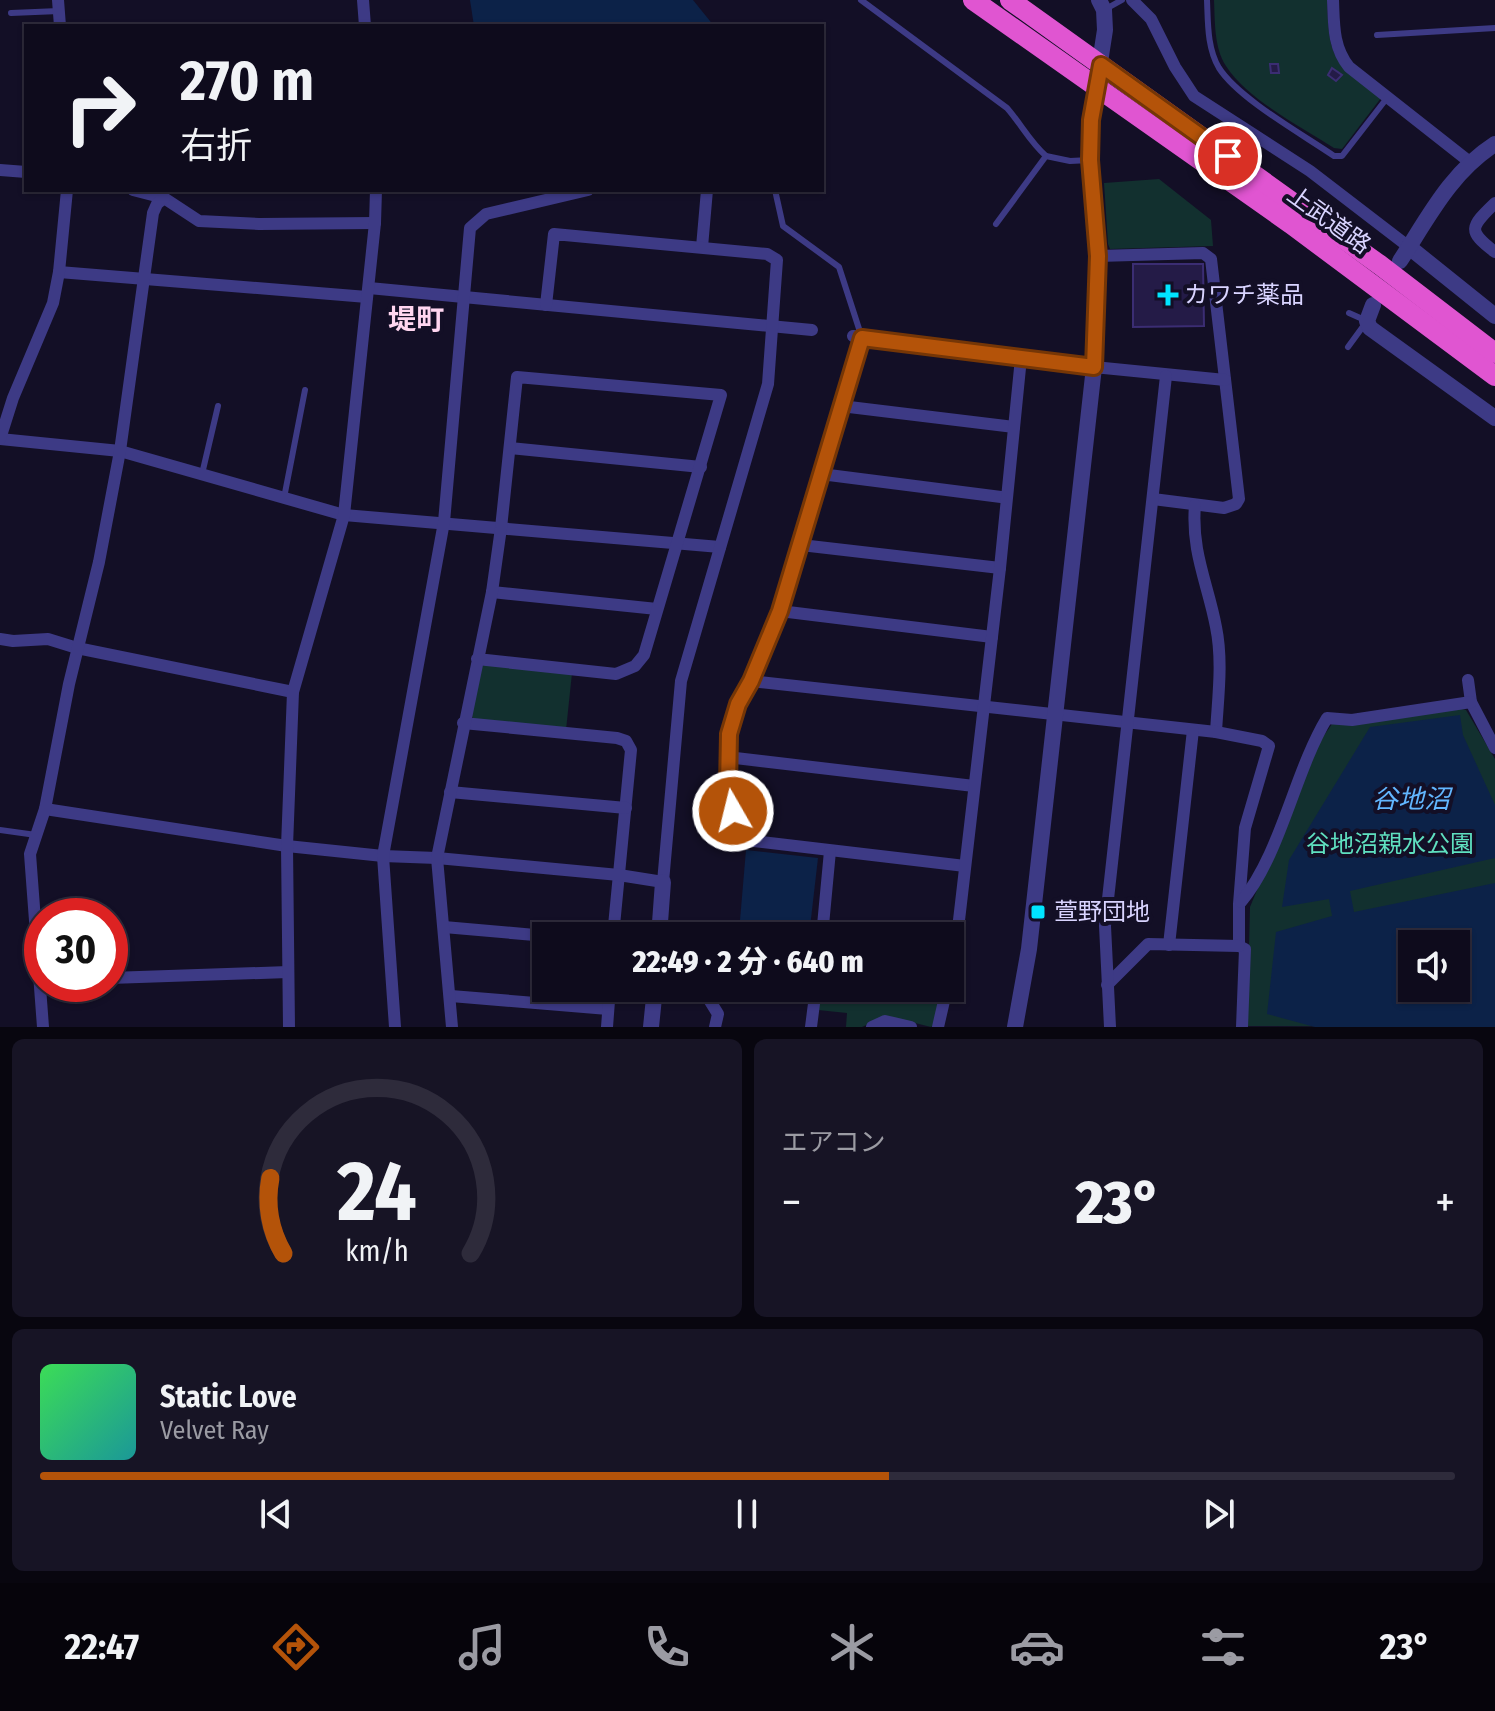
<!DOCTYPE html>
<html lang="ja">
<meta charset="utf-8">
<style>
body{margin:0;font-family:"Fira Sans Condensed","Noto Sans JP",sans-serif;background:#171425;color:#f1f3f6;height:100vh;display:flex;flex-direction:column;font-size:30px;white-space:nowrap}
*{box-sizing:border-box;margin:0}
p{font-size:26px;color:#9b9ba3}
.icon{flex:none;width:44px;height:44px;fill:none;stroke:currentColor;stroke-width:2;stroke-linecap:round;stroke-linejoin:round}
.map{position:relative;height:1027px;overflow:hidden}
.sheet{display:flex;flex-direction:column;gap:12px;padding:12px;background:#08060f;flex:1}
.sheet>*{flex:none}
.hud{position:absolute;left:24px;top:24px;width:800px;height:168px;border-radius:0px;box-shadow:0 2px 6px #0004,0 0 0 2px #2e2b3b;background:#0e0b1c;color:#f1f3f6;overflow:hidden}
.tools{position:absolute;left:1398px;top:930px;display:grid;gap:16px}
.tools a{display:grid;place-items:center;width:72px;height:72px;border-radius:0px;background:#0e0b1c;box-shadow:0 2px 6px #0004,0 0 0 2px #2e2b3b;font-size:40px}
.speed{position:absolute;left:24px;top:898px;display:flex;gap:16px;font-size:40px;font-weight:700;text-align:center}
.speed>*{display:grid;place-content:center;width:104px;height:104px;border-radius:50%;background:#0e0b1c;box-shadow:0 2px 6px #0004,0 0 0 2px #2e2b3b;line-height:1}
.speed .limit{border:12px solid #d22;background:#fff;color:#111}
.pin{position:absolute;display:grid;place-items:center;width:68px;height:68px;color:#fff;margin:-34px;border:4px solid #fff;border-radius:50%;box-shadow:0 2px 8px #0007}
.me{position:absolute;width:88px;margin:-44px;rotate:352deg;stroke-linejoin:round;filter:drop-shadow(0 0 6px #0008)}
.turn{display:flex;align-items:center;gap:28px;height:168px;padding:0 24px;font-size:36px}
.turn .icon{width:104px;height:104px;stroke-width:2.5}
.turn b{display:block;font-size:56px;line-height:68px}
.big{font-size:60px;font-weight:800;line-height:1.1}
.sheet .card{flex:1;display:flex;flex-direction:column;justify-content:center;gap:12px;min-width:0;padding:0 28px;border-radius:12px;background:#171425}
.sheet .dial{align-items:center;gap:0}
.dial svg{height:208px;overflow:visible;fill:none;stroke:#2e2b3b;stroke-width:7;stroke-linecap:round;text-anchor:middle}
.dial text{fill:#f1f3f6;stroke:none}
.song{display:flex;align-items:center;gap:24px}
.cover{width:96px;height:96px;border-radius:12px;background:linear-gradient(135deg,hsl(130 70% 55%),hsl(180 70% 35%))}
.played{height:8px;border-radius:4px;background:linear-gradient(90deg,#b45309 60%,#2e2b3b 60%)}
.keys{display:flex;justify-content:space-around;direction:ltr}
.heat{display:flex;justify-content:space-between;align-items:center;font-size:44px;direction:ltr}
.sheet .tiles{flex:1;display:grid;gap:12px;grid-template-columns:1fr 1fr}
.card:last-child{grid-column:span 2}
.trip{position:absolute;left:532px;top:922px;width:432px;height:80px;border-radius:0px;background:#0e0b1c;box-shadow:0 2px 6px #0004,0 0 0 2px #2e2b3b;font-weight:800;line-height:80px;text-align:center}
.dock{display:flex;height:128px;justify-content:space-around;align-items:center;background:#06040b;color:#9b9ba3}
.dock .icon{width:56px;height:56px}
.dock .active{color:#b45309}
.dock b{font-size:36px;color:#f1f3f6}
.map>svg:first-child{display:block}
.green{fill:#12302f;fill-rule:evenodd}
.water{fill:#0c2248;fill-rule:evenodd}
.building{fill:#241b47;stroke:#3b2d73;stroke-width:2}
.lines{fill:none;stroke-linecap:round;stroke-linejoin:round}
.service{stroke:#3d3a85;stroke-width:6}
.minor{stroke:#3d3a85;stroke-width:12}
.tertiary{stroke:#3d3a85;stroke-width:16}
.trunk{stroke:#e055d1;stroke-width:20}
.route-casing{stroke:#753606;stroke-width:20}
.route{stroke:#b45309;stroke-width:14}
.poi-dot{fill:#00e5ff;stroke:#130f26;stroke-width:3}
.labels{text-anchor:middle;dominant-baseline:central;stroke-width:8;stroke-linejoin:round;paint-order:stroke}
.street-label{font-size:24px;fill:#d9d4ff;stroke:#130f26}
.poi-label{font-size:24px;fill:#d9d4ff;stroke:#130f26;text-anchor:start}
.park-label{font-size:24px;fill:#5fe0c0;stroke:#130f26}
.water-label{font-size:26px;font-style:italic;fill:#62b6ff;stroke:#130f26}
.quarter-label{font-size:28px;font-weight:bold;fill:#ffd6f0;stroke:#130f26}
</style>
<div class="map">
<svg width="1495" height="1027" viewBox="0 0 1495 1027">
<rect width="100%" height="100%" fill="#130f26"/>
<g class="green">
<path d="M1214 0H1327C1329 62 1334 61 1381 98L1342 149 1334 148C1300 126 1248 100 1226 66 1214 48 1215 21 1214 0Z"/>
<path d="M1159 179 1211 220 1213 246 1110 249 1108 244 1104 183Z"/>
<path d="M486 664 572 673 566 730 475 721 469 712 478 669Z"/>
<path d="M1458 708 1466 710 1495 759V1027L1247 1026 1250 907 1316 747 1332 724ZM1412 944H1456V988H1412Z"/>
<path d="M820 988H943L935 1024 931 1027 887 1016 862 1027H846L847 1013 818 1010Z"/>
</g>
<g class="water">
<path d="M470 0H693L714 26H474Z"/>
<path d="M1460 715 1463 735 1495 805V858L1350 891 1354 912 1495 883V1027H1315L1267 1014 1276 932 1332 916 1329 899 1282 907 1289 860 1370 727ZM1412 944H1456V988H1412Z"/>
<path d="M746 850 818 858 809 936H741L739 932Z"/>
</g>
<g class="building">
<path d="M1270 64H1278L1279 73H1271Z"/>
<path d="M1332 68 1342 75 1336 81 1328 75Z"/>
<path d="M1133 264H1203L1204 326 1133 327Z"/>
</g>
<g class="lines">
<g class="service">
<path d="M861 0 1007 108C1021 124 1030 142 1046 156"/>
<path d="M1207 0C1208 22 1207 48 1219 68 1239 99 1302 134 1334 156H1342L1387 98"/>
<path d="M1104 10 1122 0"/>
<path d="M11 13 59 11"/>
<path d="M1377 35 1495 28"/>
<path d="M775 190 783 226 839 267 862 338"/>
<path d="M996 224 1046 156 1070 161 1090 160"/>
<path d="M1348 347 1367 321 1349 313"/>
<path d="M202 474 218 406"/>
<path d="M284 498 305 390"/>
<path d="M0 830 36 835"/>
</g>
<g class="minor">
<path d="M58 0 60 26"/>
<path d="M363 0 365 26"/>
<path d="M1132 0 1151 19 1175 67 1194 96 1310 171 1409 247"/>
<path d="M1333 0C1334 25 1333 47 1349 67L1471 163"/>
<path d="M0 170 26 172"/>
<path d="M133 190 164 198 199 221 259 224 375 223"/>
<path d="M1495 203C1470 227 1467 231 1495 252"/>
<path d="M702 247 707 190"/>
<path d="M1098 256 1203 253 1211 259 1239 499 1236 504 1224 508 1153 499"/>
<path d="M59 272 367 297"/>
<path d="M369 288 812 330"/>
<path d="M853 336 1094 367 1225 380"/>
<path d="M862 338 780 611 751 681 738 704 729 734 728 788 738 834 745 840 965 866"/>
<path d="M841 406 1014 427"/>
<path d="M0 439 120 451 344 515 720 547"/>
<path d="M0 439 13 398 53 303 59 272 67 190"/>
<path d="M510 448 701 467"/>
<path d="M821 474 1001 497"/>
<path d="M1195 505C1191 552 1208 584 1216 627 1223 661 1218 697 1216 732"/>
<path d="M801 545 1000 568"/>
<path d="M492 592 657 609"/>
<path d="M780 611 992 637"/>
<path d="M0 639 13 641 48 639 77 648 293 692"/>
<path d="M1468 680 1471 702 1495 748"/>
<path d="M751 681 1216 732 1262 741 1269 746 1245 828 1239 904V946L1245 949 1242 1027"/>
<path d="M463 723 617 738 626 741 631 750 613 936"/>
<path d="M727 757 974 786"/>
<path d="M450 792 626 808"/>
<path d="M45 809 287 846 383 856 437 858 619 875 663 882 681 681 768 384 777 260 767 254 554 234 546 305"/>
<path d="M1241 902C1281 854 1294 773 1327 718L1352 720 1471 702"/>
<path d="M444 927 546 936"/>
<path d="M822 932 861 936"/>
<path d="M822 936 830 851"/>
<path d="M1169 945 1193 730"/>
<path d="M950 972 956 946 1000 568 1021 358"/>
<path d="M110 978 288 972"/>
<path d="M1107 985 1148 944 1239 946"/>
<path d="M702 988 718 1014 715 1027"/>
<path d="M451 996 608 1009"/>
<path d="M43 1027 30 854 45 809 69 684 99 562 120 451 153 213 157 204 164 198"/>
<path d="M289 1027 287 846 293 692 344 515 375 223 376 190"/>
<path d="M395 1027 383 856 444 522 470 228 486 214 588 190"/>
<path d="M452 1027 437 858 492 592 501 528 517 377 721 395 644 655 635 666 616 674 477 659"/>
<path d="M607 1027 610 988"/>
<path d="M811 1027 816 988"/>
<path d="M872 1027 885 1021 911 1027"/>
<path d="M938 1027 947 988"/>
<path d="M1110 1027 1105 926 1166 376"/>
</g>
<g class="tertiary">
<path d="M1409 247 1495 316"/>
<path d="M1400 261C1428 218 1450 173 1495 144"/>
<path d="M1373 305 1367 321 1370 328 1495 418"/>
<path d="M659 936 663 882"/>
<path d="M651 1027 655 988"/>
<path d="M1015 1027 1029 949 1094 367 1098 256 1090 160 1091 120 1105 30 1104 10 1099 0"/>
</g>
<g class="trunk">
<path d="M973 0 1291 224 1495 376"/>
<path d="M1010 0 1380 265 1495 353"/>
</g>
</g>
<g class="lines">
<defs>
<path id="route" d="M733 811 728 788 729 734 738 704 751 681 780 611 862 338 1094 367 1098 256 1090 160 1091 120 1101 65 1228 156"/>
</defs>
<use href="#route" class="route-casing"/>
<use href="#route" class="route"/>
</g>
<g class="poi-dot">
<path d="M1164 283h8v8h8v8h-8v8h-8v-8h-8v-8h8z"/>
<rect x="1030" y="904" width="16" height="16" rx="4"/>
</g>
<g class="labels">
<g class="street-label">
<text transform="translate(1329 220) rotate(36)">上武道路</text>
</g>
<g class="poi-label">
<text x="1184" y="295">カワチ薬品</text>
<text x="1054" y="912">萱野団地</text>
</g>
<g class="park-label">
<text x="1390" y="844">谷地沼親水公園</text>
</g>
<g class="water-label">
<text x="1411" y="799">谷地沼</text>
</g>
<g class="quarter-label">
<text x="416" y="319">堤町</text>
</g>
</g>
</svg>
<div class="tools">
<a><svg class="icon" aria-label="sound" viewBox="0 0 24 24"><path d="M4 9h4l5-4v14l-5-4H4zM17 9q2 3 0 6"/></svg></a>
</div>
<div class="speed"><div class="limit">30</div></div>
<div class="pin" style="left:1228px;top:156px;background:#d93025"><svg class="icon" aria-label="arrive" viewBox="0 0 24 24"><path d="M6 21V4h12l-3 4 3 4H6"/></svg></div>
<svg class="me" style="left:733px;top:811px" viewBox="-20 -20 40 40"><circle r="17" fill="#b45309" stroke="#fff" stroke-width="3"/><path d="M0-11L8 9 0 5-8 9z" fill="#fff"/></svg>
<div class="trip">22:49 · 2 分 · 640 m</div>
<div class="hud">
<div class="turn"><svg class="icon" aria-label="right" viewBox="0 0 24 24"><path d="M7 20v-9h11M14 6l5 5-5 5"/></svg><div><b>270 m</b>右折</div></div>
</div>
</div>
<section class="sheet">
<div class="tiles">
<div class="card dial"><svg viewBox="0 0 100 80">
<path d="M14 69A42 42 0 1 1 86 69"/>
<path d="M14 69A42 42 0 0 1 9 40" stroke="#b45309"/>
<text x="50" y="56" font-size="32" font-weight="700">24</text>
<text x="50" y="72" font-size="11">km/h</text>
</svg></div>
<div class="card"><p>エアコン</p>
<div class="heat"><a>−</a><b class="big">23°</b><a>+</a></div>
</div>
<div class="card">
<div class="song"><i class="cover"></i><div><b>Static Love</b><p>Velvet Ray</p></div></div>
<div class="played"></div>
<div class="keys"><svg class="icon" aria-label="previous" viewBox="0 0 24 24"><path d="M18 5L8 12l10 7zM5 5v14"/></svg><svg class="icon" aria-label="pause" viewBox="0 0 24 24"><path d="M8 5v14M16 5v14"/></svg><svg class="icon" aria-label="next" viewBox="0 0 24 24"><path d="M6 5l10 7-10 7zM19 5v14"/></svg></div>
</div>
</div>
</section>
<nav class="dock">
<b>22:47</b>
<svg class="icon active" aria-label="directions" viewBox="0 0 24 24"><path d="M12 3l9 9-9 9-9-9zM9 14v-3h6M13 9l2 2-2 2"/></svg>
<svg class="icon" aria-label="music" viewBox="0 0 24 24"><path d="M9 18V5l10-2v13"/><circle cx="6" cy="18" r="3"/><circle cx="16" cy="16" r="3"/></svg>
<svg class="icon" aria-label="phone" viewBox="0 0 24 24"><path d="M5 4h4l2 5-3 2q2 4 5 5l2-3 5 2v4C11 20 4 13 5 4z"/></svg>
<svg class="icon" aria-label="climate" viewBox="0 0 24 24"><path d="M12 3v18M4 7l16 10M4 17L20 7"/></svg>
<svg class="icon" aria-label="car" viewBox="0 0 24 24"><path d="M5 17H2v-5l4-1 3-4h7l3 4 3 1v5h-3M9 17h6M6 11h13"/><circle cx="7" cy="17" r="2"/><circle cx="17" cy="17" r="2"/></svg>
<svg class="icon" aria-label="filters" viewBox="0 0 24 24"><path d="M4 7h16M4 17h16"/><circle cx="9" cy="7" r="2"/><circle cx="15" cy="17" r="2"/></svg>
<b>23°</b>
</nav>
